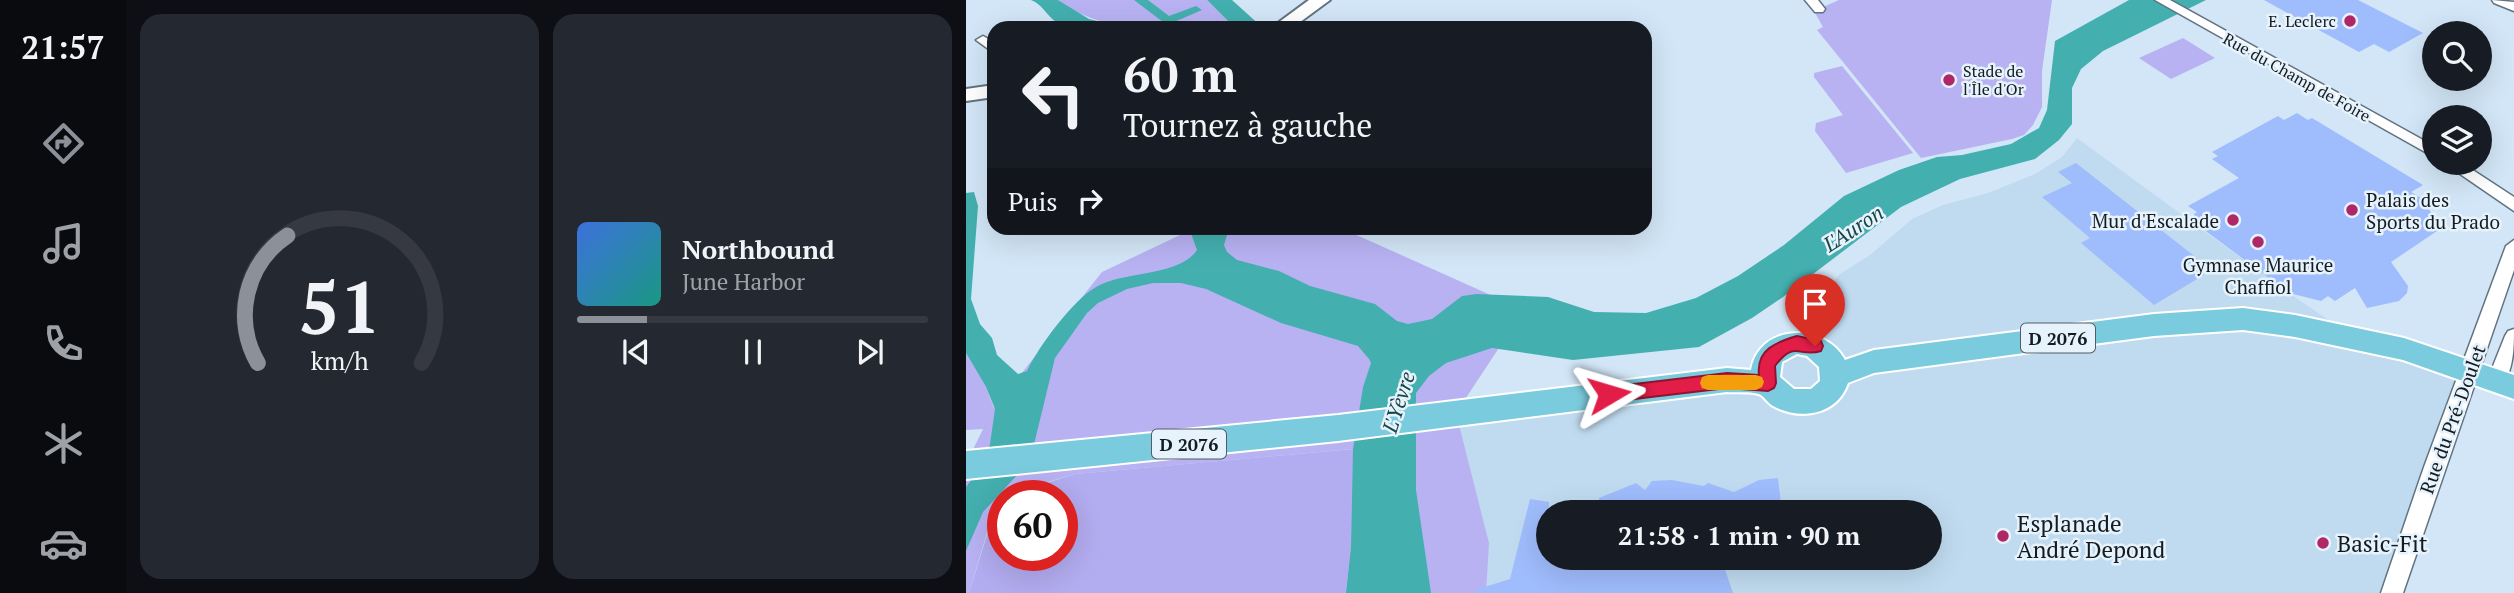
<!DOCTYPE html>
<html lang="fr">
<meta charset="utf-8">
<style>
body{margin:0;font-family:"PT Serif",serif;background:#242831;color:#f1f3f6;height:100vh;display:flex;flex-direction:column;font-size:26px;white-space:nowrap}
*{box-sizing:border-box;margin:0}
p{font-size:23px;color:#9ea1a6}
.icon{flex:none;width:38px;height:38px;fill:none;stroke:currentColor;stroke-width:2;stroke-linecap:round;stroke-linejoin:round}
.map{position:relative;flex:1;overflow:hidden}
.panel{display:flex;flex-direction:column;gap:14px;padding:14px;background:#0d0f14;width:840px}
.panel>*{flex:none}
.guide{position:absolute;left:21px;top:21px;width:665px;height:214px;border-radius:21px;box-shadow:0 7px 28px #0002;background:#171b24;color:#f1f3f6;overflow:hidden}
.fabs{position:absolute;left:1456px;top:21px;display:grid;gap:14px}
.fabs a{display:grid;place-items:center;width:70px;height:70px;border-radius:50%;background:#171b24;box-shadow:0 7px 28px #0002;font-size:35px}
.speed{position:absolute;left:21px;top:480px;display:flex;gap:14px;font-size:35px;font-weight:700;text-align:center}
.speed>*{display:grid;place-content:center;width:91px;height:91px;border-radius:50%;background:#171b24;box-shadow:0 7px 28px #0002;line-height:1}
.speed .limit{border:10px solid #d22;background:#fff;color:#111}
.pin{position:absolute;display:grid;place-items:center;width:60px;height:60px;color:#fff;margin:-72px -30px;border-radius:50% 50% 50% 0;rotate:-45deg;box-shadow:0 0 7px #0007}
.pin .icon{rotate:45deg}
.me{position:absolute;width:77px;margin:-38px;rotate:83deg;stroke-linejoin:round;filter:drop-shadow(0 0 5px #0008)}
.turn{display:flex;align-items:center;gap:24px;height:147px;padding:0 21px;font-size:32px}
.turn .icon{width:91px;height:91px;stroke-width:2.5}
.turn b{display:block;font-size:49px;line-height:60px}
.then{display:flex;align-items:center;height:66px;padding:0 21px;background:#0003;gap:14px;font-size:26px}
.panel .card{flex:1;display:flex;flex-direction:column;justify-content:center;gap:10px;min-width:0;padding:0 24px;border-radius:21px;background:#242831}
.panel .dial{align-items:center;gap:0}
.dial svg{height:182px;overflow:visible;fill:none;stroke:#363941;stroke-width:7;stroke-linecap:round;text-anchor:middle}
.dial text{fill:#f1f3f6;stroke:none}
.song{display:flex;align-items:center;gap:21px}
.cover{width:84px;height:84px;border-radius:10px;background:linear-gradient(135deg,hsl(220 70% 55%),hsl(170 70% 35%))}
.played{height:7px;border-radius:4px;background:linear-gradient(90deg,#8c9099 20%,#363941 20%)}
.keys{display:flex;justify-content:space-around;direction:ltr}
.panel .tiles{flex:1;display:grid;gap:14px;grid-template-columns:repeat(2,1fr)}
.trip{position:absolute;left:570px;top:500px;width:406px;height:70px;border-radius:35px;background:#171b24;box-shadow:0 7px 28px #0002;font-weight:600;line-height:70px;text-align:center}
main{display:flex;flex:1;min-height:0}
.tabs{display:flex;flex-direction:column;width:126px;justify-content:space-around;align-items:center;background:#090b0e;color:#9ea1a6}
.tabs .icon{width:49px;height:49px}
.tabs .current{color:#8c9099}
.tabs b{font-size:32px;color:#f1f3f6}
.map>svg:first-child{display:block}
.built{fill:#c0dbf0;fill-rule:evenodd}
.green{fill:#b8b2f3}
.forest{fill:#b2acf0}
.water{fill:#44afaf}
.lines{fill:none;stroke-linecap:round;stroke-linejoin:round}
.canal{fill:#44afaf;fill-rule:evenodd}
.building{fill:#9fbcfc}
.street-casing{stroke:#617381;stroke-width:3}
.secondary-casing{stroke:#617381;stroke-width:4}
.primary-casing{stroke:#fff;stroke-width:4}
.street{fill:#fff;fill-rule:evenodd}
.secondary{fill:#fff;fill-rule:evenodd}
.primary{fill:#7acbdd;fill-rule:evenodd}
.route{fill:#e11d48;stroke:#92132f;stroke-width:2}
.slow{fill:#f59e0b}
.poi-dot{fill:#b02767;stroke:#e6f2fc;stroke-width:2.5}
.labels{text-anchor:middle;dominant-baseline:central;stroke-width:5;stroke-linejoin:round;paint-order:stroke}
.far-poi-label{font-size:16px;fill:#141c21;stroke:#e6f2fc;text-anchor:end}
.far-street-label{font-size:16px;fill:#141c21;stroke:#e6f2fc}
.shield{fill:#e6f2fc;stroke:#535c63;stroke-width:2}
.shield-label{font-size:18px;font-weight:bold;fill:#141c21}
.poi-label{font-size:19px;fill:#141c21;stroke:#e6f2fc;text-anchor:start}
.street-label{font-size:19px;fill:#141c21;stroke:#e6f2fc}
.water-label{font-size:21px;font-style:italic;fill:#174646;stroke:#e6f2fc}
.near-poi-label{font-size:23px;fill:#141c21;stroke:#e6f2fc;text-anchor:start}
</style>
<main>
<nav class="tabs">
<b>21:57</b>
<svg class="icon current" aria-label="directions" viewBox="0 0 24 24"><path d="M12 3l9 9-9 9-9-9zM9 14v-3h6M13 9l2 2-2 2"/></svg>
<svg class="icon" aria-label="music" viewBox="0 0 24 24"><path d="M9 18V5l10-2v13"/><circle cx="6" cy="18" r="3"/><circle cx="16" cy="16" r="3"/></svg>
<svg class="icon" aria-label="phone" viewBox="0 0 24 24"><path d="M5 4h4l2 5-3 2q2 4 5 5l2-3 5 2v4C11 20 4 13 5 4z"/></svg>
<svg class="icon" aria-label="climate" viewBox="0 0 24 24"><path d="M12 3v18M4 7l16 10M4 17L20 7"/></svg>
<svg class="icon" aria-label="car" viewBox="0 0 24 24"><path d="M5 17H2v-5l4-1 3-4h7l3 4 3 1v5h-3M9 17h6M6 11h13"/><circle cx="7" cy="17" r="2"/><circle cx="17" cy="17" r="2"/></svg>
</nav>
<section class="panel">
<div class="tiles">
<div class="card dial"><svg viewBox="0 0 100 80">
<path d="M14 69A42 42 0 1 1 86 69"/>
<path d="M14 69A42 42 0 0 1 27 13" stroke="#8c9099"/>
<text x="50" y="56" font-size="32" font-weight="700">51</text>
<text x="50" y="72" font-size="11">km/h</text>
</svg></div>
<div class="card">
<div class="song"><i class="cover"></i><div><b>Northbound</b><p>June Harbor</p></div></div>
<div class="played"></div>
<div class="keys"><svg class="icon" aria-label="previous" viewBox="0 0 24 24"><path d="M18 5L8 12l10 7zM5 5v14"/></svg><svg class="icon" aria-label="pause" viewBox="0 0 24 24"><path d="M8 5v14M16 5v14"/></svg><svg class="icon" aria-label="next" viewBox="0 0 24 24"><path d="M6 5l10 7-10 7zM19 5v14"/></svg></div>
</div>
</div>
</section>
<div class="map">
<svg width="1548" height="593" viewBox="0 0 1548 593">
<rect width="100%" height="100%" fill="#d2e6f7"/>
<path class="built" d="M1111 138 1323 293 1389 338 1504 372 1428 593H520L490 413 761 380 800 364 838 343 850 322 843 318 846 307 874 274 904 255 946 219 977 205 1022 193 1069 174 1096 157ZM583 513H964V558H583Z"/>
<g class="green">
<path d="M92 0H241L269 28C209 28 142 38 92 0Z"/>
<path d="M873 0H1086L1076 71V107L1067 125 1058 135 1046 139 955 158 851 30 857 27 848 11Z"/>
<path d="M1217 38 1249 58 1205 79 1173 58Z"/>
<path d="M876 66 947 153 880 173 849 131 850 123 877 115 848 77V73Z"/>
<path d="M229 228H375L558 310 490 413 523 543 520 593H380L385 547 386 449 109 474 37 495 31 499 3 593H0V464L17 429 0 430V353L20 387 28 408 136 272Z"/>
</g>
<path class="forest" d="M387 449 385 547 380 593H3L32 499 37 497V555H96V495H42L109 474Z"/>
<g class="water">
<path d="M65 0H92L123 19 161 28C140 28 108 34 90 22 80 15 77 5 65 0Z"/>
<path d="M241 0H266L297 28H269Z"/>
<path d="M1163 0H1240L1137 51 1115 69 1106 88V124L1093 140 1069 159 994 179 935 207 817 297 786 318 733 347 607 360 526 348 480 363 463 376 450 393V490L465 593H380L385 547 387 449 397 387 405 363 403 359 392 346 315 323 240 289 215 283H187L161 289 132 303 121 313 89 358 64 461 17 512 0 551V487L17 464 24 444 29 409 20 387 0 353V193L8 192 12 206 5 299 14 324 26 338 31 355 52 374 61 371C73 346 106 301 130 287 156 271 213 277 231 250L223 228H263L258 245 261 252 271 260 313 271 344 286 409 304 431 321 442 324 466 319 496 296 511 294 582 297 628 312 680 313 730 298 772 276 818 245 878 196 933 170 971 157 996 155 1045 144 1073 128 1081 110 1089 41Z"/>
</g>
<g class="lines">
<path class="canal" d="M168 0H182L203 16 230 6 236 10 201 25Z"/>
</g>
<g class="building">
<path d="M1298 0H1392L1457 33 1423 52 1408 44 1393 52Z"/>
<path d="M1331 113 1342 120 1346 118 1457 185 1445 192 1458 200 1474 229 1425 262 1442 286 1441 293 1433 301 1401 308 1389 288 1369 301 1362 296 1355 301 1323 293 1229 223 1228 214 1231 212 1222 206 1273 178 1246 159 1252 156 1246 152 1312 116 1318 120Z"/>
<path d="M1110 163 1246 270 1188 305 1115 243 1124 238 1076 197 1106 183 1092 172Z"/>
<path d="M812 478 816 513H616L633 501V498L670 483 679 490 686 481 706 480 738 486 742 483 768 492 793 480Z"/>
<path d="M564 499 583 502V558H755L767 593H510L509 590 544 579Z"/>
</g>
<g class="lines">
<defs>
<g id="street">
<path d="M839 0H852L859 9 857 12H849Z"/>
<path d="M1189 0H1204L1468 146V157Z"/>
<path d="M1526 0 1548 2V11L1528 3Z"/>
<path d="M17 36 28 42V53L10 40Z"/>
<path d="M1478 163H1496L1548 197V211Z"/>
<path d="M1548 240V270L1437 593H1415L1458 467 1540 246Z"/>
<path d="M1548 329C1548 351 1547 367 1537 387L1530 389 1523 387 1521 381 1539 336 1542 331Z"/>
</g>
<g id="secondary">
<path d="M343 0H364L326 28H305Z"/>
<path d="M28 85V97L0 101V89Z"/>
</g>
<path id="primary" d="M1277 308 1329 315 1438 338 1548 375V399L1437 360 1329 337 1277 330 1188 336 908 373 882 383C871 415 835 421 807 406 802 403 799 398 795 395 787 391 770 393 761 392L372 441 0 479V451L372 415 761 368 785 370C793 323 859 322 879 360L908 350 1188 314ZM831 354 841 356 853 367 854 381 845 389H828L814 377 816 362Z"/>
</defs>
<use href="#street" class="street-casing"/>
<use href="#secondary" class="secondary-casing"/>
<use href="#primary" class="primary-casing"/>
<use href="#street" class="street"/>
<use href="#secondary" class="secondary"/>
<use href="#primary" class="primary"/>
</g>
<path class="route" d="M831 336 855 341 857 346 855 351C833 358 829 339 809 366L810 383 808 388 802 391 761 388 643 402 636 400 634 394 636 389 643 387 761 373 793 375C790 350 810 342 831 336Z"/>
<path class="slow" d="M742 375H790L796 377 798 382 796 387 790 390H742L736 388 734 383 736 377Z"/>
<g class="poi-dot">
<circle cx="1384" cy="21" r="7"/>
<circle cx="983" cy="80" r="7"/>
<circle cx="1386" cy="210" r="7"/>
<circle cx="1267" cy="220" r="7"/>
<circle cx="1292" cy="242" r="7"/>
<circle cx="1037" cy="536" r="7"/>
<circle cx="1357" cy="543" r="7"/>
</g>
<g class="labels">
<g class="far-poi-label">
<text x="1370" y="21">E. Leclerc</text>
<text x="997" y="71" text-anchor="start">Stade de<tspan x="997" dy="18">l'Île d'Or</tspan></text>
</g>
<g class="far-street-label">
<text transform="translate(1331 77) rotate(29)">Rue du Champ de Foire</text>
</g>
<g class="shield">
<rect x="1055" y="323.5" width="74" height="29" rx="5"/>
<rect x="186" y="429.5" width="74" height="29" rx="5"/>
</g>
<g class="shield-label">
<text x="1092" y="338">D 2076</text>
<text x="223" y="444">D 2076</text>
</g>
<g class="poi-label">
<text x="1400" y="199">Palais des<tspan x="1400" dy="22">Sports du Prado</tspan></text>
<text x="1253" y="220" text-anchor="end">Mur d'Escalade</text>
<text x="1292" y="264" text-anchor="middle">Gymnase Maurice<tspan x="1292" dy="22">Chaffiol</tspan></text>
</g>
<g class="street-label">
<text transform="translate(1486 419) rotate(-70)">Rue du Pré-Doulet</text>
</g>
<g class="water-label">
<text transform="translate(887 228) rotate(-33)">L'Auron</text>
<text transform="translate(432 402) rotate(-72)">L'Yèvre</text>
</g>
<g class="near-poi-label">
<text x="1051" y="523">Esplanade<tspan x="1051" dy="26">André Depond</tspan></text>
<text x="1371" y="543">Basic-Fit</text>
</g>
</g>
</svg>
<div class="fabs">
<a><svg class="icon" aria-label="search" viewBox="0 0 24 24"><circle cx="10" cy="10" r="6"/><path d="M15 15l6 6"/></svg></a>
<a><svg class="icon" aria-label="layers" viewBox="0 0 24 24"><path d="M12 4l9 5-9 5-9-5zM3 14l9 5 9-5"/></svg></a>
</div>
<div class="speed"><div class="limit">60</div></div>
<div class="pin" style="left:849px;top:346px;background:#d93025"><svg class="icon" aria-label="arrive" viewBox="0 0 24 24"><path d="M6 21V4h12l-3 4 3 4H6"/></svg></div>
<svg class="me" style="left:643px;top:394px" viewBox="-20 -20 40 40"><path d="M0-17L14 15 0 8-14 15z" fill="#e11d48" stroke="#fff" stroke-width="4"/></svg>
<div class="trip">21:58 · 1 min · 90 m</div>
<div class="guide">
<div class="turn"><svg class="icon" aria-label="left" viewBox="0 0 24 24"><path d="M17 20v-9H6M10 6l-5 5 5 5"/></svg><div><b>60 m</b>Tournez à gauche</div></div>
<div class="then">Puis<svg class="icon" aria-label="right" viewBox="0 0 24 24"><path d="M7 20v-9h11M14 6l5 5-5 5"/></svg></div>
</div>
</div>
</main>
